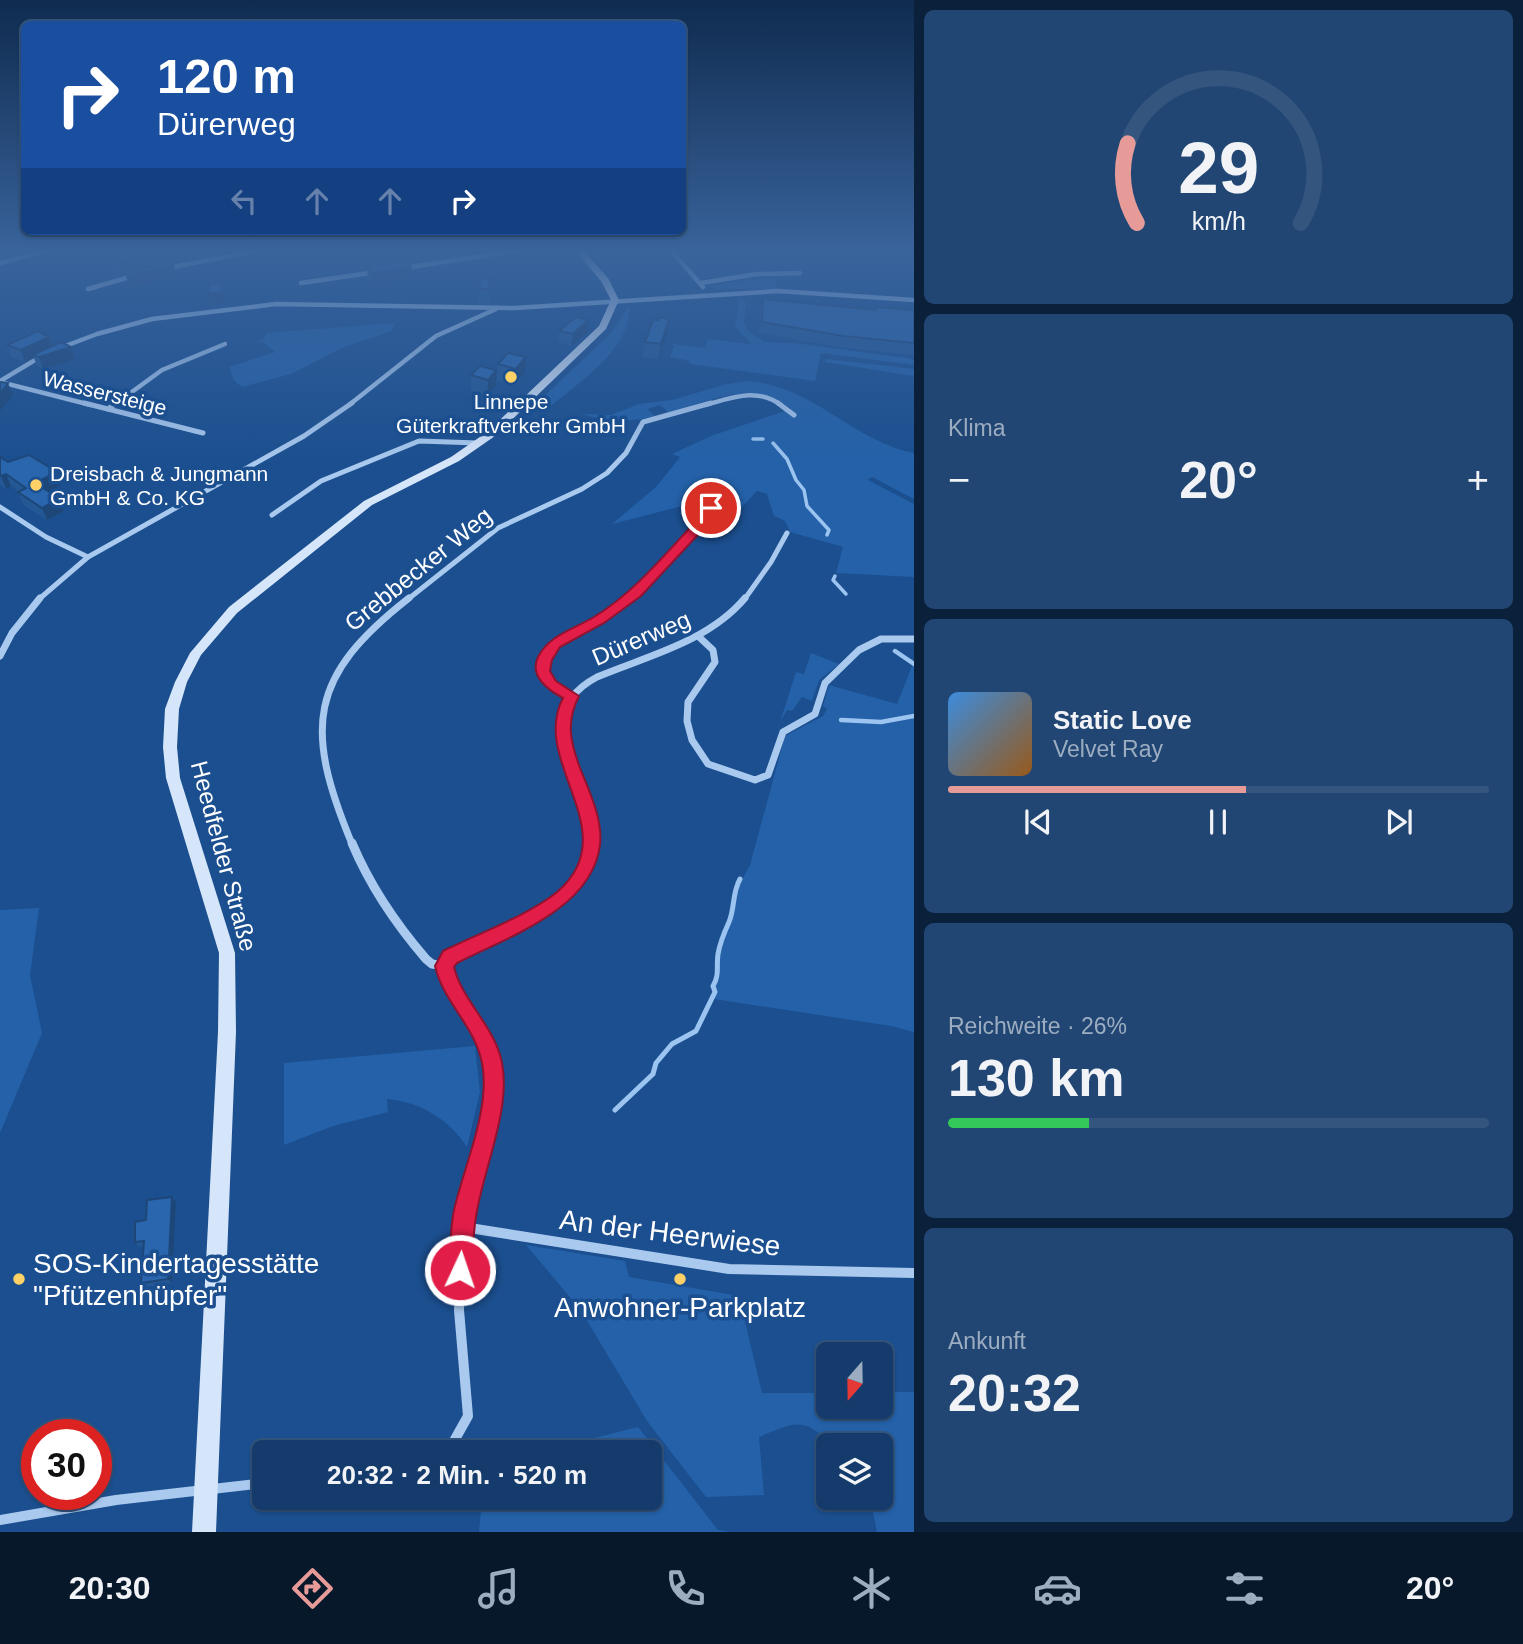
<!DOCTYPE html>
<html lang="de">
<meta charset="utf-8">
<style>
body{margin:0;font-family:Helvetica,sans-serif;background:#214673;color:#f1f3f6;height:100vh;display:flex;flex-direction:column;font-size:26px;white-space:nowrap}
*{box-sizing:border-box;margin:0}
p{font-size:23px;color:#9dadc1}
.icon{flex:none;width:38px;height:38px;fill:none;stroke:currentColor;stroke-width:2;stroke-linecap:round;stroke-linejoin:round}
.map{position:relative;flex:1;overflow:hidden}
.sheet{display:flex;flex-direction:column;gap:10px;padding:10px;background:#0b203b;width:609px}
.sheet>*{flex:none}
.guide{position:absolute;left:21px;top:21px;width:665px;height:214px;border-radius:10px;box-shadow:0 2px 5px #0004,0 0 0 2px #33557e;background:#1a4fa0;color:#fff;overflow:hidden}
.needle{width:46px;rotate:200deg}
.fabs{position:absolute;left:816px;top:1342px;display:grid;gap:14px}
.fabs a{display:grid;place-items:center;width:77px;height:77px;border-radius:10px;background:#143b6b;box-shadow:0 2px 5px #0004,0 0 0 2px #33557e;font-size:35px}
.speed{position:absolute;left:21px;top:1419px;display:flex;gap:14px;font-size:35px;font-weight:700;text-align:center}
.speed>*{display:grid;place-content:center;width:91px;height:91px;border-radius:50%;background:#143b6b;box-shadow:0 2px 5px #0004,0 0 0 2px #33557e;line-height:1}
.speed .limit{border:10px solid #d22;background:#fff;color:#111}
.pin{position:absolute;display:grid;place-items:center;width:60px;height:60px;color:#fff;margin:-30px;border:4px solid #fff;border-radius:50%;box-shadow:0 2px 7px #0007}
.me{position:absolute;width:77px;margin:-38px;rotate:3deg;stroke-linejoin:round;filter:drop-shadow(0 0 5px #0008)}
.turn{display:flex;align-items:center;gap:24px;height:147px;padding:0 21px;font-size:32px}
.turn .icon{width:91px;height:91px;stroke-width:2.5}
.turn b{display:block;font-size:49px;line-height:60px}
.lanes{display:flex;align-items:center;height:66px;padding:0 21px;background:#0003;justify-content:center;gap:35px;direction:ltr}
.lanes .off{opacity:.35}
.big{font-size:52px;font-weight:700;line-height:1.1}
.sheet .tile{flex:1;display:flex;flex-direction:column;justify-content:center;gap:10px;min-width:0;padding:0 24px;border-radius:10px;background:#214673}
.sheet .dial{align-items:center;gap:0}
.dial svg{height:182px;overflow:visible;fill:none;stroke:#33557e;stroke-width:7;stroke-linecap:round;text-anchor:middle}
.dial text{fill:#f1f3f6;stroke:none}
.song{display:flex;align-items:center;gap:21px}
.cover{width:84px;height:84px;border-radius:10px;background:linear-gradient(135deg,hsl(210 70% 55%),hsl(30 70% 35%))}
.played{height:7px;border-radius:4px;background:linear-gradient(90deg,#e69b98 55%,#33557e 55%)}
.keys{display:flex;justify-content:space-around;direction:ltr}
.heat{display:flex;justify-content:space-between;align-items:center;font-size:38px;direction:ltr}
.charge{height:10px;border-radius:5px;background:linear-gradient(90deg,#34c759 26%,#33557e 0)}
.trip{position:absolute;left:252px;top:1440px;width:410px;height:70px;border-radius:10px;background:#143b6b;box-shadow:0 2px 5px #0004,0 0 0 2px #33557e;font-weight:700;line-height:70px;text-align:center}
.tab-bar{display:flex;height:112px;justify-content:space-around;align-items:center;background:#08182b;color:#9dadc1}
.tab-bar .icon{width:49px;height:49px}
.tab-bar .active{color:#e69b98}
.tab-bar b{font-size:32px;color:#f1f3f6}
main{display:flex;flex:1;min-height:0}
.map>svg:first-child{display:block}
.green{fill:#2461a8}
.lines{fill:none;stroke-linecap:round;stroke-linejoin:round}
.stream-far2{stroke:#9cc4f0;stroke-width:3.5}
.stream-far1{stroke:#9cc4f0;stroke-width:4.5}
.stream{stroke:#9cc4f0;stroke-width:5}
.minor-far4{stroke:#a9c9ee;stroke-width:4.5}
.minor-far3{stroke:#a9c9ee;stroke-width:5}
.minor-far2{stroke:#a9c9ee;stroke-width:7}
.minor-far1{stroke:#a9c9ee;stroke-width:9}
.minor{stroke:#a9c9ee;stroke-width:10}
.secondary{fill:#d6e6fa;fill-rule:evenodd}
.wall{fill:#245895}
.shaded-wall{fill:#1d4779}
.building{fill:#2a66ad;stroke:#1d4779;stroke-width:2}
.route{fill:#e11d48;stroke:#92132f;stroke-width:2}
.poi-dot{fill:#ffd166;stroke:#1b4f8f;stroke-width:2.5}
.labels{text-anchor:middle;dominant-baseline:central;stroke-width:7;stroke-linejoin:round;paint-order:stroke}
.far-street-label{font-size:21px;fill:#fff;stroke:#1b4f8f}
.far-poi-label{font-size:21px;fill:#fff;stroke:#1b4f8f}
.street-label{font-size:24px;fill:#fff;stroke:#1b4f8f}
.near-street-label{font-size:28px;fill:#fff;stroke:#1b4f8f}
.near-poi-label{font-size:28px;fill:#fff;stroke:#1b4f8f;text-anchor:start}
</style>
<main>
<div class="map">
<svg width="914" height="1532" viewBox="0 0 914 1532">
<rect width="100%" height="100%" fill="#1b4f8f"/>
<g class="green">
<path d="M785 275 790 278 774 277 777 289H718L708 286Z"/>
<path d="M740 298 746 303 744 321 748 331 764 342 794 343 907 358 914 360V365L821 353 815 381 690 364V361L670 357 674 346 671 344 705 348 708 339 751 344 735 326Z"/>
<path d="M629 305C633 348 580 381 550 407L538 402 612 332Z"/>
<path d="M395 323 392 331 344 347 291 374 242 387 234 381 229 367 275 352 263 342 252 343 263 340 267 333Z"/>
<path d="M826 359 914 369V376L825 362Z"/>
<path d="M749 381C813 386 853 441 914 453V499L872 477 868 480 914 504V577L836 573 843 547 790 532 785 521 774 516 767 494 757 491 740 509 699 494 690 504 612 524 656 487 680 457 672 454 711 436 791 409C755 378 708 401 669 413L660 405 647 409 655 416C629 423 608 421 581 414L611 415 639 404 672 400 727 384Z"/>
<path d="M811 653 839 664 819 680 812 701 802 697 792 711 787 710 780 722 796 672 804 674Z"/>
<path d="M914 661V1032L891 1026 714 999V986L720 976 718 958 725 930 730 922 734 895 750 865 785 736 823 716 827 709 823 706 829 685 897 704Z"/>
<path d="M39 908 30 975 42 1033 0 1133V910Z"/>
<path d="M475 1046 480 1092 467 1147C449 1119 420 1102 387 1099L388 1112 333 1126 284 1145V1063Z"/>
<path d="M526 1245 625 1261 629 1277 739 1296 762 1393H828V1407H880V1392H914V1532H877L870 1498H880V1446L832 1445C803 1416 795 1422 759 1437L764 1495 706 1497 647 1421 580 1309Z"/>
<path d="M638 1427 718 1530 732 1532H479L482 1498H649V1452H539Z"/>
</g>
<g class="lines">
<g class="stream-far2">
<path d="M753 439H763"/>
<path d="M773 443 787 459 796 480 804 490 807 506 829 530 827 535"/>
<path d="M835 576 833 580 846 594"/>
</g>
<g class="stream-far1">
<path d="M895 651 914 664"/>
<path d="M841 720 881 722 914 716"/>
</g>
<path class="stream" d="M615 1110 653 1074 656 1063 672 1044 696 1031 715 992 713 986C720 974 716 967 718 954 720 942 724 933 729 922 735 908 732 893 740 879"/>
<g class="minor-far4">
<path d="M669 248 703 287"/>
<path d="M0 263 56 248"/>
<path d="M168 268 270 248"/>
<path d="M405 268 532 248"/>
<path d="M301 283 376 272"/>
<path d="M701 283 757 274 800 273"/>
<path d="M88 289 133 276"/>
<path d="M60 348 97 334 152 319 276 304 515 308 778 291 914 300"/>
<path d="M0 381 40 357"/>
<path d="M0 382 91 405"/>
<path d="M114 405 162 370 225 344"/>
<path d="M349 405 436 336 496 309"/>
<path d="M705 405C731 398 757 387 781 405"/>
</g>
<g class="minor-far3">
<path d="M84 403 203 433"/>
<path d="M778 403 794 415"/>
<path d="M108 409 116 403"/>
<path d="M0 507 46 537 88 557"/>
<path d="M272 515 321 481 419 441 478 443"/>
<path d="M38 600 88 557 304 436 352 403"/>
<path d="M407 600 498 528 582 489 607 473 626 453 643 422 711 403"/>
<path d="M627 600 705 520 711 508"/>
<path d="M744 600 771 562 787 533"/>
</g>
<g class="minor-far2">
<path d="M698 636 713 650 715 662 688 702 687 721 692 740 708 764 755 780 768 775 783 732 815 714 825 683 859 650 881 639H914"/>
<path d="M0 656 12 633 40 598"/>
<path d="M571 696C547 682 533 669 555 644L621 606 629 598"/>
<path d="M352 844C304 728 308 677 409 598"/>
<path d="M591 844C589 826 587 809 580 791 564 747 544 705 597 677 647 656 708 642 745 598"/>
</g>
<g class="minor-far1">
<path d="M352 843C370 886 395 923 426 959L432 964 445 966"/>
<path d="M445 966 450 957 460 951C510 928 583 906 591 843"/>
<path d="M445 966C450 990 466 1007 479 1028 502 1066 491 1109 481 1150"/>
</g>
<g class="minor">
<path d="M463 1227 729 1269 914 1273"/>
<path d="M439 1452 454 1441 468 1416 459 1310 461 1253 465 1213 481 1148"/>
<path d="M0 1520 116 1500 264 1483"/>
</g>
<path class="secondary" d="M573 248H581L608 278 619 300 606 329 495 436 459 461 372 505 237 613 201 655 187 682 179 709 177 747 180 778 235 953 236 1032 216 1532H192L218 1032 219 953 166 778 163 747 165 709 175 682 190 653 229 607 364 501 451 457 487 432 599 326 611 300 601 281Z"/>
</g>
<g class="wall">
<path d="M352 248H398L401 262 412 278 372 284 368 278 367 268 361 269 353 258Z"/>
<path d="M110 251 174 265 176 276 131 287 128 283 125 273 121 274 114 266Z"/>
<path d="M490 278 489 304 478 303 479 289Z"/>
<path d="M763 299 875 310V307L914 310V355L839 347 759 333 760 310Z"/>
<path d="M559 331 587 332 571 346 558 342Z"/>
<path d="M667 334 658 359 642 357 645 342Z"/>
<path d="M7 345 71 347 75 359 43 369 37 366 34 358 25 362 11 357Z"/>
<path d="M508 353 525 373 515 384 497 380 498 364Z"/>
<path d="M480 366 496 386 487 395 471 391V375Z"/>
<path d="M0 457 8 462 57 472 61 485 48 491 59 498 64 511 47 520 23 505 18 492H19L11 486 6 489 0 485Z"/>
<path d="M172 1197 176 1202 172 1283 146 1287 141 1283 144 1246 139 1247 135 1242 146 1220Z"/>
</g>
<g class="shaded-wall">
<path d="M163 250 167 265 121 274 117 260Z"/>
<path d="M400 251 401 263 361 269 360 257Z"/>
<path d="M174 265 176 276 131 287 128 275Z"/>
<path d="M411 267 412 278 372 284V273Z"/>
<path d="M221 283 224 303 210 305 208 293Z"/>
<path d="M669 319 667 334 658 359 661 344Z"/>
<path d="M588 320 587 332 571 346 573 334Z"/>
<path d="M49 337 53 348 32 355 34 358 25 362 21 350Z"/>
<path d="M71 347 75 359 43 369 39 357Z"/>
<path d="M526 357 525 373 515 384 516 369Z"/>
<path d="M496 370V386L487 395 488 380Z"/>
<path d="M8 383 13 395 0 411V393Z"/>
<path d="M57 472 61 485 40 496 35 483Z"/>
<path d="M6 474 11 486 6 489 1 476Z"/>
<path d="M59 498 64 511 47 520 42 508Z"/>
<path d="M172 1197 176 1202 172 1283 168 1279Z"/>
</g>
<g class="building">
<path d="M125 248H162L163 250 117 260 110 251Z"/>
<path d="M354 248H398L400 251 360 257Z"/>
<path d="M407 261 411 267 372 273 367 267Z"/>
<path d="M171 262 174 265 128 275 125 272Z"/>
<path d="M480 278H490L489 289H479Z"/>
<path d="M221 283 222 292 208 293 209 284Z"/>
<path d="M763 299 876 310 875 307 914 310V343L843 336 762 322Z"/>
<path d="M576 317 588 320 573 334 559 331Z"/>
<path d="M659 317 669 319 661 344 645 342 653 320H658Z"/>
<path d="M38 331 49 337 21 350 7 345Z"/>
<path d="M61 342 71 347 39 357 32 355Z"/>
<path d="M508 353 526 357 516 369 498 364Z"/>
<path d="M480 366 496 370 488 380 471 375Z"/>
<path d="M0 382 8 383 0 393Z"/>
<path d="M29 455 57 472 35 483 59 498 42 508 18 492 26 488 6 474 0 476V457L8 462Z"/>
<path d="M172 1197 168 1279 141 1283 144 1241 135 1242V1222L146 1220 147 1200Z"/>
</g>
<linearGradient id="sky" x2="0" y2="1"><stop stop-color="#0f2b4f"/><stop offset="0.54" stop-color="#39639b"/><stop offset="1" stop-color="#39639b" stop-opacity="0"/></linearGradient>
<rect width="914" height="463" fill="url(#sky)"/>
<path class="route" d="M711 504 717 508 709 523 641 596 604 623 560 647 552 660 550 671 556 681 579 696C566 722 570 741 580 768 589 791 603 819 600 845 592 910 507 937 457 963L454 967C462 1001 495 1026 502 1063 511 1107 485 1166 477 1211 473 1230 473 1250 472 1270L468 1278 460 1281 452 1278 449 1270C450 1250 450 1230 454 1210 464 1166 491 1108 482 1063 475 1026 443 1002 435 966L443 951C477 934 529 915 557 892 627 832 529 762 563 698 548 690 529 676 538 657 549 635 574 629 594 617 635 592 666 553 699 518L707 505Z"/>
<g class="poi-dot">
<circle cx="511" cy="377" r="7"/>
<circle cx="36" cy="485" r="7"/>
<circle cx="19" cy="1279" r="7"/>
<circle cx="680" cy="1279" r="7"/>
</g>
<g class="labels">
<g class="far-street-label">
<text transform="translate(105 393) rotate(14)">Wassersteige</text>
</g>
<g class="far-poi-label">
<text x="511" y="401">Linnepe<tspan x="511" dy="24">Güterkraftverkehr GmbH</tspan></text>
<text x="50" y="473" text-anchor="start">Dreisbach &amp; Jungmann<tspan x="50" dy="24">GmbH &amp; Co. KG</tspan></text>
</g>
<g class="street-label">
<text transform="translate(418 569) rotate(-39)">Grebbecker Weg</text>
<text transform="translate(641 638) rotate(-23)">Dürerweg</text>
<text transform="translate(224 856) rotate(75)">Heedfelder Straße</text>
</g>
<g class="near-street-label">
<text transform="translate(670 1233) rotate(7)">An der Heerwiese</text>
</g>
<g class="near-poi-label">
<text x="33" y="1263">SOS-Kindertagesstätte<tspan x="33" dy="32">"Pfützenhüpfer"</tspan></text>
<text x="680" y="1307" text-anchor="middle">Anwohner-Parkplatz</text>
</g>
</g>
</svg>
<div class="fabs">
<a><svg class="needle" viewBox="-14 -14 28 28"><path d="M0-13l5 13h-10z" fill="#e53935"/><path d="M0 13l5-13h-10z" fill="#9dadc1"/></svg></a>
<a><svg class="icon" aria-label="layers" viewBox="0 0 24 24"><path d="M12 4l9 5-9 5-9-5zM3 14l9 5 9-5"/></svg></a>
</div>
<div class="speed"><div class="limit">30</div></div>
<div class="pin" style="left:711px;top:508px;background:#d93025"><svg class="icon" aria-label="arrive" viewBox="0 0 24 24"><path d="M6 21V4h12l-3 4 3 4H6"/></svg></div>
<svg class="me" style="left:460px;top:1270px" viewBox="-20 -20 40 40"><circle r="17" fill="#e11d48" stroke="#fff" stroke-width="3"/><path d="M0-11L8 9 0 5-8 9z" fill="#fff"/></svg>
<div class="trip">20:32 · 2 Min. · 520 m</div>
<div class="guide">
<div class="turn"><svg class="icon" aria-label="right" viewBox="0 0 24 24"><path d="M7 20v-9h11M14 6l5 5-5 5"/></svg><div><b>120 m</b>Dürerweg</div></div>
<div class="lanes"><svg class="icon off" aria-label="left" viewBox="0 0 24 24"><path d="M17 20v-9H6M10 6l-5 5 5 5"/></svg><svg class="icon off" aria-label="ahead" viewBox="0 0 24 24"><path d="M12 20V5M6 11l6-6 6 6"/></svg><svg class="icon off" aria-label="ahead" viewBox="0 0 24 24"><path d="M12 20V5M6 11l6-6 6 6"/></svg><svg class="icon" aria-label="right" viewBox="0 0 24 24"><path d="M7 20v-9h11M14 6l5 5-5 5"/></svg></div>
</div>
</div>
<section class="sheet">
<div class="tile dial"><svg viewBox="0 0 100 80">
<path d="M14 69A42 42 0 1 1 86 69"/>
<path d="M14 69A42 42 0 0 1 10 34" stroke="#e69b98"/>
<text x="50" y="56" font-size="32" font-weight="700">29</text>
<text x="50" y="72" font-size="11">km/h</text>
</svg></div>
<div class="tile"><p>Klima</p>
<div class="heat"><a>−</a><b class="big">20°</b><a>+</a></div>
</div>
<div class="tile">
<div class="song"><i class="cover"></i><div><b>Static Love</b><p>Velvet Ray</p></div></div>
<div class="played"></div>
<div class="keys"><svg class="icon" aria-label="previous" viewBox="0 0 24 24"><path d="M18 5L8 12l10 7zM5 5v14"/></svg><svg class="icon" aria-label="pause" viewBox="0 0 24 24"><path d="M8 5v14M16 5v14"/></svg><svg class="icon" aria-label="next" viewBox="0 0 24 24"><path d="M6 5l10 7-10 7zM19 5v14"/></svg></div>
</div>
<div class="tile"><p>Reichweite · 26%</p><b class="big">130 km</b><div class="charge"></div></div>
<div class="tile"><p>Ankunft</p><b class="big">20:32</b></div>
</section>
</main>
<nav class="tab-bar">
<b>20:30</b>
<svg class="icon active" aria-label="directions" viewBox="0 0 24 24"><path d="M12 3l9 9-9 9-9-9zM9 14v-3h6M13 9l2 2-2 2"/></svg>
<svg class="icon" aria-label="music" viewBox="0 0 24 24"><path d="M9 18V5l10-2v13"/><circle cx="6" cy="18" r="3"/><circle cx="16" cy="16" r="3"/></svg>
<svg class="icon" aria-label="phone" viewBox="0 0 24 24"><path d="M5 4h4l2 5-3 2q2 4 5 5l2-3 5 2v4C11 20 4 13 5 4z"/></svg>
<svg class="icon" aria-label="climate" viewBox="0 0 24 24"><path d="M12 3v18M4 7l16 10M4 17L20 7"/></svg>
<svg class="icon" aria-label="car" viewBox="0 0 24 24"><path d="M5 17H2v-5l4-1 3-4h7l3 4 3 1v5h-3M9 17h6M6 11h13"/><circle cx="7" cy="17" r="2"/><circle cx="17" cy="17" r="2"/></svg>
<svg class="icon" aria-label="filters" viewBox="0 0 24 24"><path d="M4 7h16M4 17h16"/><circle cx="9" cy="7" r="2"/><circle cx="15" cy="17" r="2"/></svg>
<b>20°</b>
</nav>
